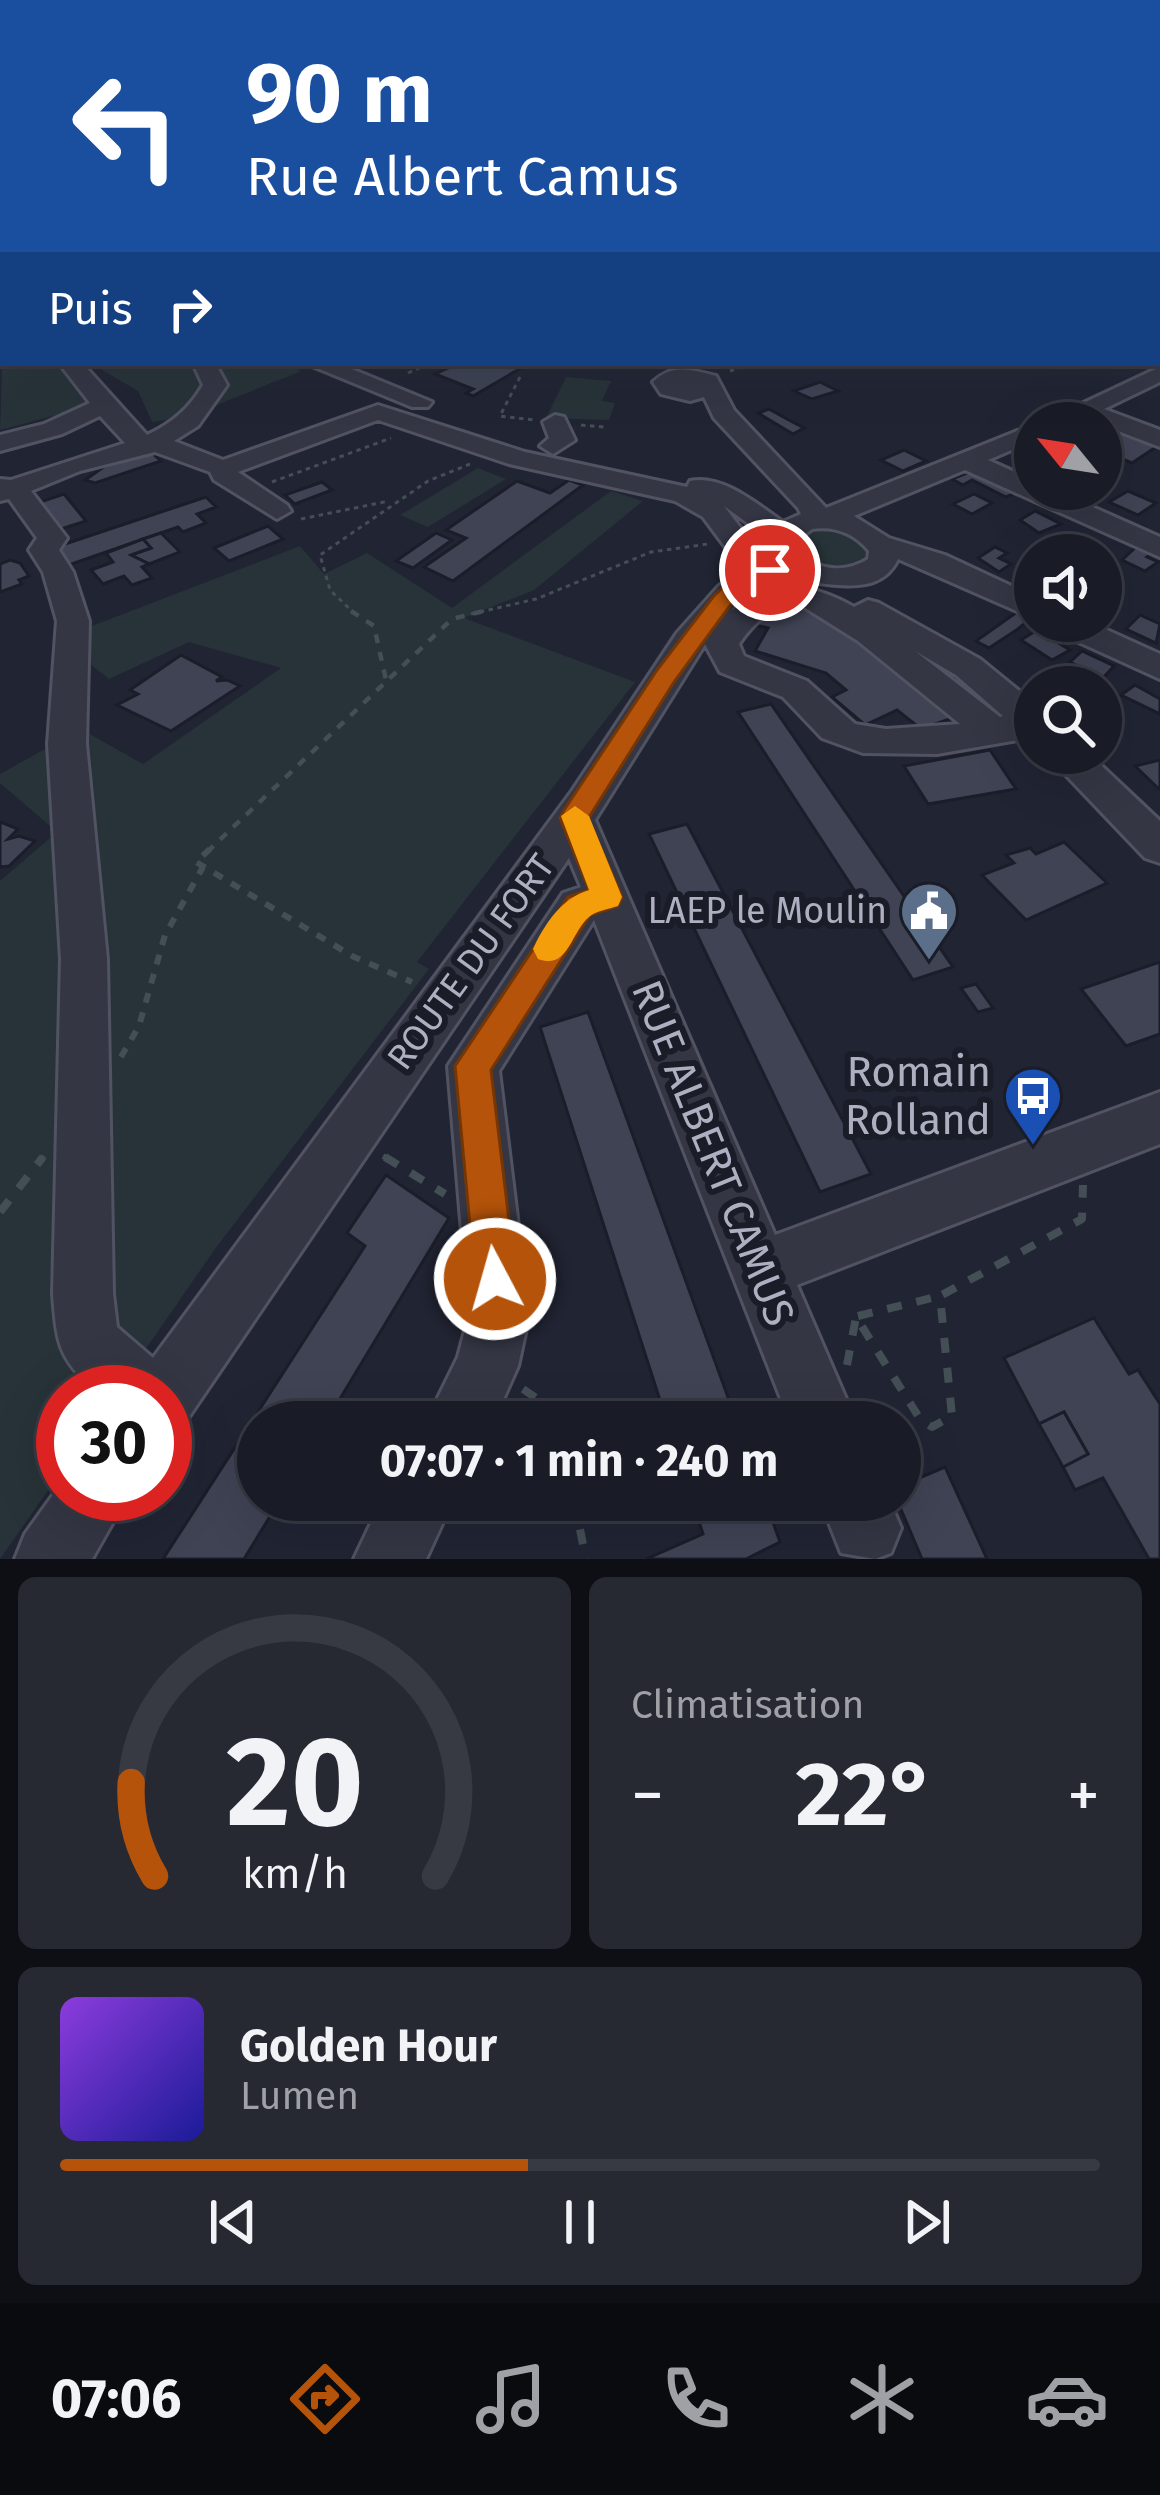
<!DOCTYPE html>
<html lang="fr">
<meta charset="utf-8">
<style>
body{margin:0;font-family:"Fira Sans",sans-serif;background:#262832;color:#f1f3f6;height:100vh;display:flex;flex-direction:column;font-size:45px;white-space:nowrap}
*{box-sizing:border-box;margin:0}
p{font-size:39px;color:#9fa1a7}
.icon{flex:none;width:66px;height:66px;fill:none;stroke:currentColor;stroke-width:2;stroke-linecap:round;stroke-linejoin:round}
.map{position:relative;height:1559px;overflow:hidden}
.details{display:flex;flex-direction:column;gap:18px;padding:18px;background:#0e0f15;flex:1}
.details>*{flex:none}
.top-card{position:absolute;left:0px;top:0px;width:1161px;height:366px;box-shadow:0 12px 48px #0002,0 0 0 3px #373943;background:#1a4fa0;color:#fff;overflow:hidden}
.needle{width:78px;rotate:300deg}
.fabs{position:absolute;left:1014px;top:402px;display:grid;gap:24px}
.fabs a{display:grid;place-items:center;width:108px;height:108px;border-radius:50%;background:#191b26;box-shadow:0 12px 48px #0002,0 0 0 3px #373943;font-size:60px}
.speed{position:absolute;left:36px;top:1365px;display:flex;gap:24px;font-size:60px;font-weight:700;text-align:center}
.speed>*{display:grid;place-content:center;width:156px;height:156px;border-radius:50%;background:#191b26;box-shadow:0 12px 48px #0002,0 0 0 3px #373943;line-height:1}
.speed .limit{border:18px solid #d22;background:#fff;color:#111}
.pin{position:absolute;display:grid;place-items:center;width:102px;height:102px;color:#fff;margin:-51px;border:6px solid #fff;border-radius:50%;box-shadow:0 3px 12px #0007}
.me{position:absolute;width:132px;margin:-66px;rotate:354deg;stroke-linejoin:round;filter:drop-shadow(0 0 9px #0008)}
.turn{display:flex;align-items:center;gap:42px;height:252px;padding:0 48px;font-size:54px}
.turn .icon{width:156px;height:156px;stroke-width:2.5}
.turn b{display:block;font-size:84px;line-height:102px}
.then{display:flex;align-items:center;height:114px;padding:0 48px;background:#0003;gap:24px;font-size:45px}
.big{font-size:90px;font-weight:700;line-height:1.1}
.details .card{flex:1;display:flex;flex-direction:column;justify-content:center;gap:18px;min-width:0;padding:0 42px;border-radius:18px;background:#262832}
.details .dial{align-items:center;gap:0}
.dial svg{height:312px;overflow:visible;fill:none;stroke:#373943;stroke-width:7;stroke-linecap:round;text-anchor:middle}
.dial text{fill:#f1f3f6;stroke:none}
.song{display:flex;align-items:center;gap:36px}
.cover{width:144px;height:144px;border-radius:18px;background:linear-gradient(135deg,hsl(270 70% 55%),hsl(240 70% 35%))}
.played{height:12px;border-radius:6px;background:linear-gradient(90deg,#b45309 45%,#373943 45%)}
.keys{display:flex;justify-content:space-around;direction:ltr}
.heat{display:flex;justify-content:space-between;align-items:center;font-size:66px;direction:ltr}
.details .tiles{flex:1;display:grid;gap:18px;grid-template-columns:1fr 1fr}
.card:last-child{grid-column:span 2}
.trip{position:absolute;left:237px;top:1401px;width:684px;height:120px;border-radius:60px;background:#191b26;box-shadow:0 12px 48px #0002,0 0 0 3px #373943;font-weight:700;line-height:120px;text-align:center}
.tab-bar{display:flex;height:192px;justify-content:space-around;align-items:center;background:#0a0b0f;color:#9fa1a7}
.tab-bar .icon{width:84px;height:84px}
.tab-bar .on{color:#b45309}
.tab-bar b{font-size:54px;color:#f1f3f6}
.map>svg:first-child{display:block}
.green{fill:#273338}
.building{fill:#3f4354;stroke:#1b1d2a;stroke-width:3}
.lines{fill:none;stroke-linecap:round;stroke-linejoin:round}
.minor-casing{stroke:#515362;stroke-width:6}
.highway-casing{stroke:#3e404e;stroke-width:6}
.path-far3{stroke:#444e55;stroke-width:3;stroke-dasharray:4.5 4.5;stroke-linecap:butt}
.path-far2{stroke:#444e55;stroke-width:4.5;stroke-dasharray:9 9;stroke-linecap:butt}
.path-far1{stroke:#444e55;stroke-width:6;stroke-dasharray:10 10;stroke-linecap:butt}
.path{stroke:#444e55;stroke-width:8;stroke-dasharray:15 15;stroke-linecap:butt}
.minor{fill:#343644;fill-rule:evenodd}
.highway{fill:#696652;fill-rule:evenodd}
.route{fill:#b45309;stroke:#753606;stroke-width:3}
.slow{fill:#f59e0b}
.labels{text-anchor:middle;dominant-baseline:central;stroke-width:12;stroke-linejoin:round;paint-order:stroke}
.poi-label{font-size:36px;fill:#aeb0c1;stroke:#1a1c28;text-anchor:end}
.street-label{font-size:36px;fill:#aeb0c1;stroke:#1a1c28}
.near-poi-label{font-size:42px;fill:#aeb0c1;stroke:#1a1c28;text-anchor:end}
.near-street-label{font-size:42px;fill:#aeb0c1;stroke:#1a1c28}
</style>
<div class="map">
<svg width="1160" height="1559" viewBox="0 0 1160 1559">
<rect width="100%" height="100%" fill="#212433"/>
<g class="green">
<path d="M3 342V363H55L91 406 0 430Z"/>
<path d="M90 363H288L301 371 187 417 152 422 138 391Z"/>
<path d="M566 377 611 381 602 401 615 403 609 420 546 418Z"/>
<path d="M478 468 506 479 428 527 400 515Z"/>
<path d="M611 491 643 501 534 590 464 618 635 682 417 962 429 969 215 1249 116 1392H63V1469L0 1559V881L57 832 0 783V774L81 729 143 764 281 668 189 642 109 679 58 639 300 546 324 574 367 553 452 608Z"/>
<path d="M838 529 857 535 870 552 865 562 828 568 802 555 798 539 809 530Z"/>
</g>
<g class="building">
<path d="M459 363H506L521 368 473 396 466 393 473 389 435 374Z"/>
<path d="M820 382 838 391 812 399 794 391Z"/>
<path d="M769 409 787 419 804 428 793 434 758 413Z"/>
<path d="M1083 418H1089L1159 445 1132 463 1101 450V423H1071Z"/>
<path d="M904 450 926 461 903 471 881 460Z"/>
<path d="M152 453 161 461 95 483 85 480 105 466Z"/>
<path d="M974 470 1018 491 1006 497 972 480 963 485 952 479Z"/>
<path d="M569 480 583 485 453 581 424 567 466 538 446 530 517 481 550 493Z"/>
<path d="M322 482 332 490 295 504 285 495Z"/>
<path d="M1128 491 1156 503 1138 515 1109 502Z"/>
<path d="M64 494 86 521 61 529 40 502Z"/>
<path d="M974 494 992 503 972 514 953 504Z"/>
<path d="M206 497 216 507 197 514 206 523 183 532 178 527 66 566 53 548Z"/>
<path d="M1035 511 1061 524 1039 533 1020 520Z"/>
<path d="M268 526 283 539 229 561 214 548Z"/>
<path d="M161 533 180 552 149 564 131 555 151 548 143 539Z"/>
<path d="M436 533 452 540 413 568 396 561Z"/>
<path d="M1075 535 1108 550 1101 556 1085 555 1061 544Z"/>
<path d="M143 539 151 548 131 555 149 564 142 567 152 578 132 585 124 576 103 584 91 570 113 562 106 553Z"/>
<path d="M995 547 1007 553 999 558 1011 564 999 572 978 558Z"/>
<path d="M1136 547 1151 554 1147 557 1158 562 1145 571 1122 560Z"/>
<path d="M10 560 20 563 29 576 19 580 22 584 0 592V564Z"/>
<path d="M785 602 825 613 958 716 921 729 897 710 865 725 832 697 846 690 826 673 755 651 768 628 752 624Z"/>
<path d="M1017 612 1030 619 1018 629 989 648 976 641Z"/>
<path d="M1140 615 1160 624 1156 643 1126 629Z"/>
<path d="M1037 630 1070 650 1052 660 1021 640Z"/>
<path d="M1082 651 1114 666 1103 678 1070 662Z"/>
<path d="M181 655 222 677 216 681 227 680 240 686 171 731 117 705 138 694 130 690Z"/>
<path d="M1135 685 1160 699V714L1121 695Z"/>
<path d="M771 704 953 967 913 980 738 712Z"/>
<path d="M990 750 1016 789 928 804 904 766Z"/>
<path d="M1160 760V789H1159L1135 766Z"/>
<path d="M0 822 18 829 8 839 19 836 35 841 9 866 0 867Z"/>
<path d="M687 824 871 1174 820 1192 649 834Z"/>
<path d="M1064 842 1107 883 1026 920 982 875 1014 863 1006 855 1030 848 1036 854Z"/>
<path d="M1160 962V1034L1126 1046 1081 989Z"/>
<path d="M976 984 993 1008 978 1012 961 988Z"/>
<path d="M588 1012 737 1422H667L540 1027Z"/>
<path d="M386 1175 449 1218 326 1422H258V1500H280L244 1559H163L365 1246 347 1233Z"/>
<path d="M1094 1318 1129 1374 1138 1370 1160 1404V1559H1149L1103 1478 1075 1490 1063 1467 1088 1454 1064 1412 1039 1424 1004 1358Z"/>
<path d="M1064 1412 1088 1454 1063 1467 1039 1424Z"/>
<path d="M945 1467 987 1559H922L897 1500 900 1486Z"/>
<path d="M692 1500H765L780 1542 746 1559H646L703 1534Z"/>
</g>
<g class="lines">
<defs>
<g id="minor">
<rect x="1158" y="186" width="2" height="10"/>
<rect x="1158" y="241" width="2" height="11"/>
<rect x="0" y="247" width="3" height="11"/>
<rect x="0" y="328" width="3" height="12"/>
<path d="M59 363H82L147 435C172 423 189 409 203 385L193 363H215L227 385 198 426 174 441 223 460 378 405 525 452 687 487 690 481C723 474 758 505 783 522L801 514 798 508 714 418 704 397 690 401 661 394 653 382C673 363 691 370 716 376L734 410 826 508 1035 424V440L988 460 1035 481V489H1052L1160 537V557L965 470 854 516 889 538 945 555 1035 597V619L898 559C875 608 809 572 770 582 754 586 741 599 731 611 772 578 810 582 854 607L868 600 879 603 980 659 1035 704V737L937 754 863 753 822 738 783 697 720 672 705 644 712 633 595 820 775 1235 1160 1092V1144L797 1285 856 1422H790L594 920 499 1071 529 1315 518 1366 493 1422H426L458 1357 469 1315 448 1066 563 893 581 887 569 858 188 1418 165 1427V1392H96C58 1357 57 1344 53 1294L61 959 48 744 57 621 43 572 29 550 37 538 9 499 0 501V479L11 480 125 443 100 416 62 434 0 451V435L44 424 90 403ZM378 420 509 464 675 501 703 517 732 556 775 562 739 572 719 586 677 633 572 791 153 1358 117 1327 113 1294 107 959 86 744 89 621 73 572 59 550 67 538 31 491 80 471 155 452 210 472 214 480 277 519 291 511 287 505 238 472ZM724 506 768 538 767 542H751ZM812 529C835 526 854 533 869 551L868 559C843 575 806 571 796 541ZM799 604 858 641 960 724 886 729 855 724 807 681 744 656 739 644C753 623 773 605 799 604ZM915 651 956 675 1003 716 1000 717Z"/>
<path d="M305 363H337L432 402 428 407H412Z"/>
<path d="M1160 367V382L1104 409 1160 430V447L1084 418 1073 423H1041Z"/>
<path d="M555 415 564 417 575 440 553 454 540 446 549 438 543 422Z"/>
<path d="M1044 621H1087L1160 654V679L1048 628Z"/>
<path d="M1045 753H1088L1160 821V863L1145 858Z"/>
<path d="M63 1481V1494H129L92 1559H15L25 1534Z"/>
<path d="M382 1500H453L426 1559H354Z"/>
<path d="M820 1500H889L901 1528 891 1553 875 1559 841 1553Z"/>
</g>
<path id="highway" d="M3 201V215L0 216V202Z"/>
</defs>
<use href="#minor" class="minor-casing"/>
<use href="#highway" class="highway-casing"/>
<g class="path-far3">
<path d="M730 371 753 363"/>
<path d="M408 373 430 363"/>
<path d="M520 377 500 416 534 420"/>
<path d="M581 425 604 427"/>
<path d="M272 482 391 438"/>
<path d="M301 519 389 501"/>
<path d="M355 614 330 590 320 555 428 481 470 464"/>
<path d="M471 614 536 599 651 552 708 544"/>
</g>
<g class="path-far2">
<path d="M351 611 374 626 386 680"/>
<path d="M207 852 452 619 484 611"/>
</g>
<g class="path-far1">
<path d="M210 849 196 862 354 957 412 982"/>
<path d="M121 1057 139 1026 165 935 203 867"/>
<path d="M383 1156 390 1160"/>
<path d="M41 1160 44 1156"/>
</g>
<g class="path">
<path d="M385 1157 445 1194"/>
<path d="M0 1212 43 1157"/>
<path d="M858 1316 940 1296"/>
<path d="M847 1365 856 1317 920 1419 932 1427 952 1416 940 1296 1082 1219 1083 1185"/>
<path d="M523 1389 536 1398 547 1422"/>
<path d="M574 1500 586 1559"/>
</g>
<use href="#minor" class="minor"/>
<use href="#highway" class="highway"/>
</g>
<linearGradient id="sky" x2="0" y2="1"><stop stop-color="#12141c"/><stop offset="0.45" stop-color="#3d455b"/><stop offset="1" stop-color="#3d455b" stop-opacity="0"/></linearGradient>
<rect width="1160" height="399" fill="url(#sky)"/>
<path class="route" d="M770 564 778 566V575L742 593 729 607 674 682 588 819 622 897 618 906 590 915 491 1070 516 1279 510 1294 495 1300 481 1294 475 1279 455 1066 568 897 589 890 560 818 564 810 657 670 713 597 726 584Z"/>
<path class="slow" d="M575 806 589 816 622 897 618 906C609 909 595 911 589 917 570 933 569 970 538 959L533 949C545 923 562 898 589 890L561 816Z"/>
<defs>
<symbol id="civic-pin" viewBox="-11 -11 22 30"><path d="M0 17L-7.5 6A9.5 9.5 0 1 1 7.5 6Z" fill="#5c6f8a" stroke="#1a1c28"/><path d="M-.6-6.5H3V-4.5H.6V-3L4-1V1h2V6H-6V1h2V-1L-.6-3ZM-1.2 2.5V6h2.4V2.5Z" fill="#fff"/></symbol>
<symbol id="bus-pin" viewBox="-11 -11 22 30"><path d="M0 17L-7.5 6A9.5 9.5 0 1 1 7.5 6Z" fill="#1a4fb4" stroke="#1a1c28"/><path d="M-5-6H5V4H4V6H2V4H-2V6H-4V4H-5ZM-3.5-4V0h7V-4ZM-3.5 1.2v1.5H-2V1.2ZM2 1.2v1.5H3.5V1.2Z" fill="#fff"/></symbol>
</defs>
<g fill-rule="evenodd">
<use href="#civic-pin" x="896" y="878" width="66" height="90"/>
<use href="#bus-pin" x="1000" y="1063" width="66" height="90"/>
</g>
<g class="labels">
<g class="poi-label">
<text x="887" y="911">LAEP le Moulin</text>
</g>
<g class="street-label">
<text transform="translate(471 962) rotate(-54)">ROUTE DU FORT</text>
</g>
<g class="near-poi-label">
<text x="991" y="1072">Romain<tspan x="991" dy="48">Rolland</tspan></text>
</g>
<g class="near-street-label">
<text transform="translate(713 1153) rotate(68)">RUE ALBERT CAMUS</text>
</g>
</g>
</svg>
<div class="fabs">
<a><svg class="needle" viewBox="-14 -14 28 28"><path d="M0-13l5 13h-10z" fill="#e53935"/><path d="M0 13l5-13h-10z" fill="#9fa1a7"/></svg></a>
<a><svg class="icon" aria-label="sound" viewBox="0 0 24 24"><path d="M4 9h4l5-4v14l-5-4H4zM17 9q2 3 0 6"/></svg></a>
<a><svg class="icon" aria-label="search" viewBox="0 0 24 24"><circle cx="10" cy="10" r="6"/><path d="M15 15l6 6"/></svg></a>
</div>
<div class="speed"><div class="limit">30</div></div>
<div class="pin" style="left:770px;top:570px;background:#d93025"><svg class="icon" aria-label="arrive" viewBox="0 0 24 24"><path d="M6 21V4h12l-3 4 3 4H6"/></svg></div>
<svg class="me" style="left:495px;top:1279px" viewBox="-20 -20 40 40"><circle r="17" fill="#b45309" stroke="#fff" stroke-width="3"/><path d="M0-11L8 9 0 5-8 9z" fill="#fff"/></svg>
<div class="trip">07:07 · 1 min · 240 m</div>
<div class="top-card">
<div class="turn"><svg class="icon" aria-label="left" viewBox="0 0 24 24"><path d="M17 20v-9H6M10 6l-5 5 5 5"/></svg><div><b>90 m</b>Rue Albert Camus</div></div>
<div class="then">Puis<svg class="icon" aria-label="right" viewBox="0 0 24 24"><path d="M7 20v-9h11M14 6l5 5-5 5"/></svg></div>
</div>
</div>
<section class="details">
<div class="tiles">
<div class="card dial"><svg viewBox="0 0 100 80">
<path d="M14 69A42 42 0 1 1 86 69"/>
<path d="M14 69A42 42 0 0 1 8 45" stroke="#b45309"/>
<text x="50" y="56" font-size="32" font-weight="700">20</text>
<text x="50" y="72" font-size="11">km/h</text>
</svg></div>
<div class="card"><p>Climatisation</p>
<div class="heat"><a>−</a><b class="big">22°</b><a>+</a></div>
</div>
<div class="card">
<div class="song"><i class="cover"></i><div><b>Golden Hour</b><p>Lumen</p></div></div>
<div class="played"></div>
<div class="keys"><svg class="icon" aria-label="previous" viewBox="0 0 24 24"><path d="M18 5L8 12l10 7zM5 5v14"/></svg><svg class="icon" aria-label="pause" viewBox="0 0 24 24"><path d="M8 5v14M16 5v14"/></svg><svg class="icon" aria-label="next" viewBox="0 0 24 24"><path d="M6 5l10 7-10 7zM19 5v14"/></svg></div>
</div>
</div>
</section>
<nav class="tab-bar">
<b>07:06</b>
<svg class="icon on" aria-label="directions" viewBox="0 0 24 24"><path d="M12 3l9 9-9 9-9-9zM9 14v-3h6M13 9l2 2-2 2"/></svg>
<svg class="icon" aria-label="music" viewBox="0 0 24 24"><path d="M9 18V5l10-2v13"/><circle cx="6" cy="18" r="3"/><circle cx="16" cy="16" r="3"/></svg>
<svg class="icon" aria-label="phone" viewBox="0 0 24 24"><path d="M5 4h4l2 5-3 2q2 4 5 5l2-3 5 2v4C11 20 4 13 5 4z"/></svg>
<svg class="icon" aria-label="climate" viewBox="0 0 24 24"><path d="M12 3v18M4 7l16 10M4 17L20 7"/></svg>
<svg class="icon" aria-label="car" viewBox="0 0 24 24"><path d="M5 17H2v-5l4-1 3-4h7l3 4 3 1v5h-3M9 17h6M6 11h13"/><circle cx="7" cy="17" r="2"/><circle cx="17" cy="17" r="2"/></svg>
</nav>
